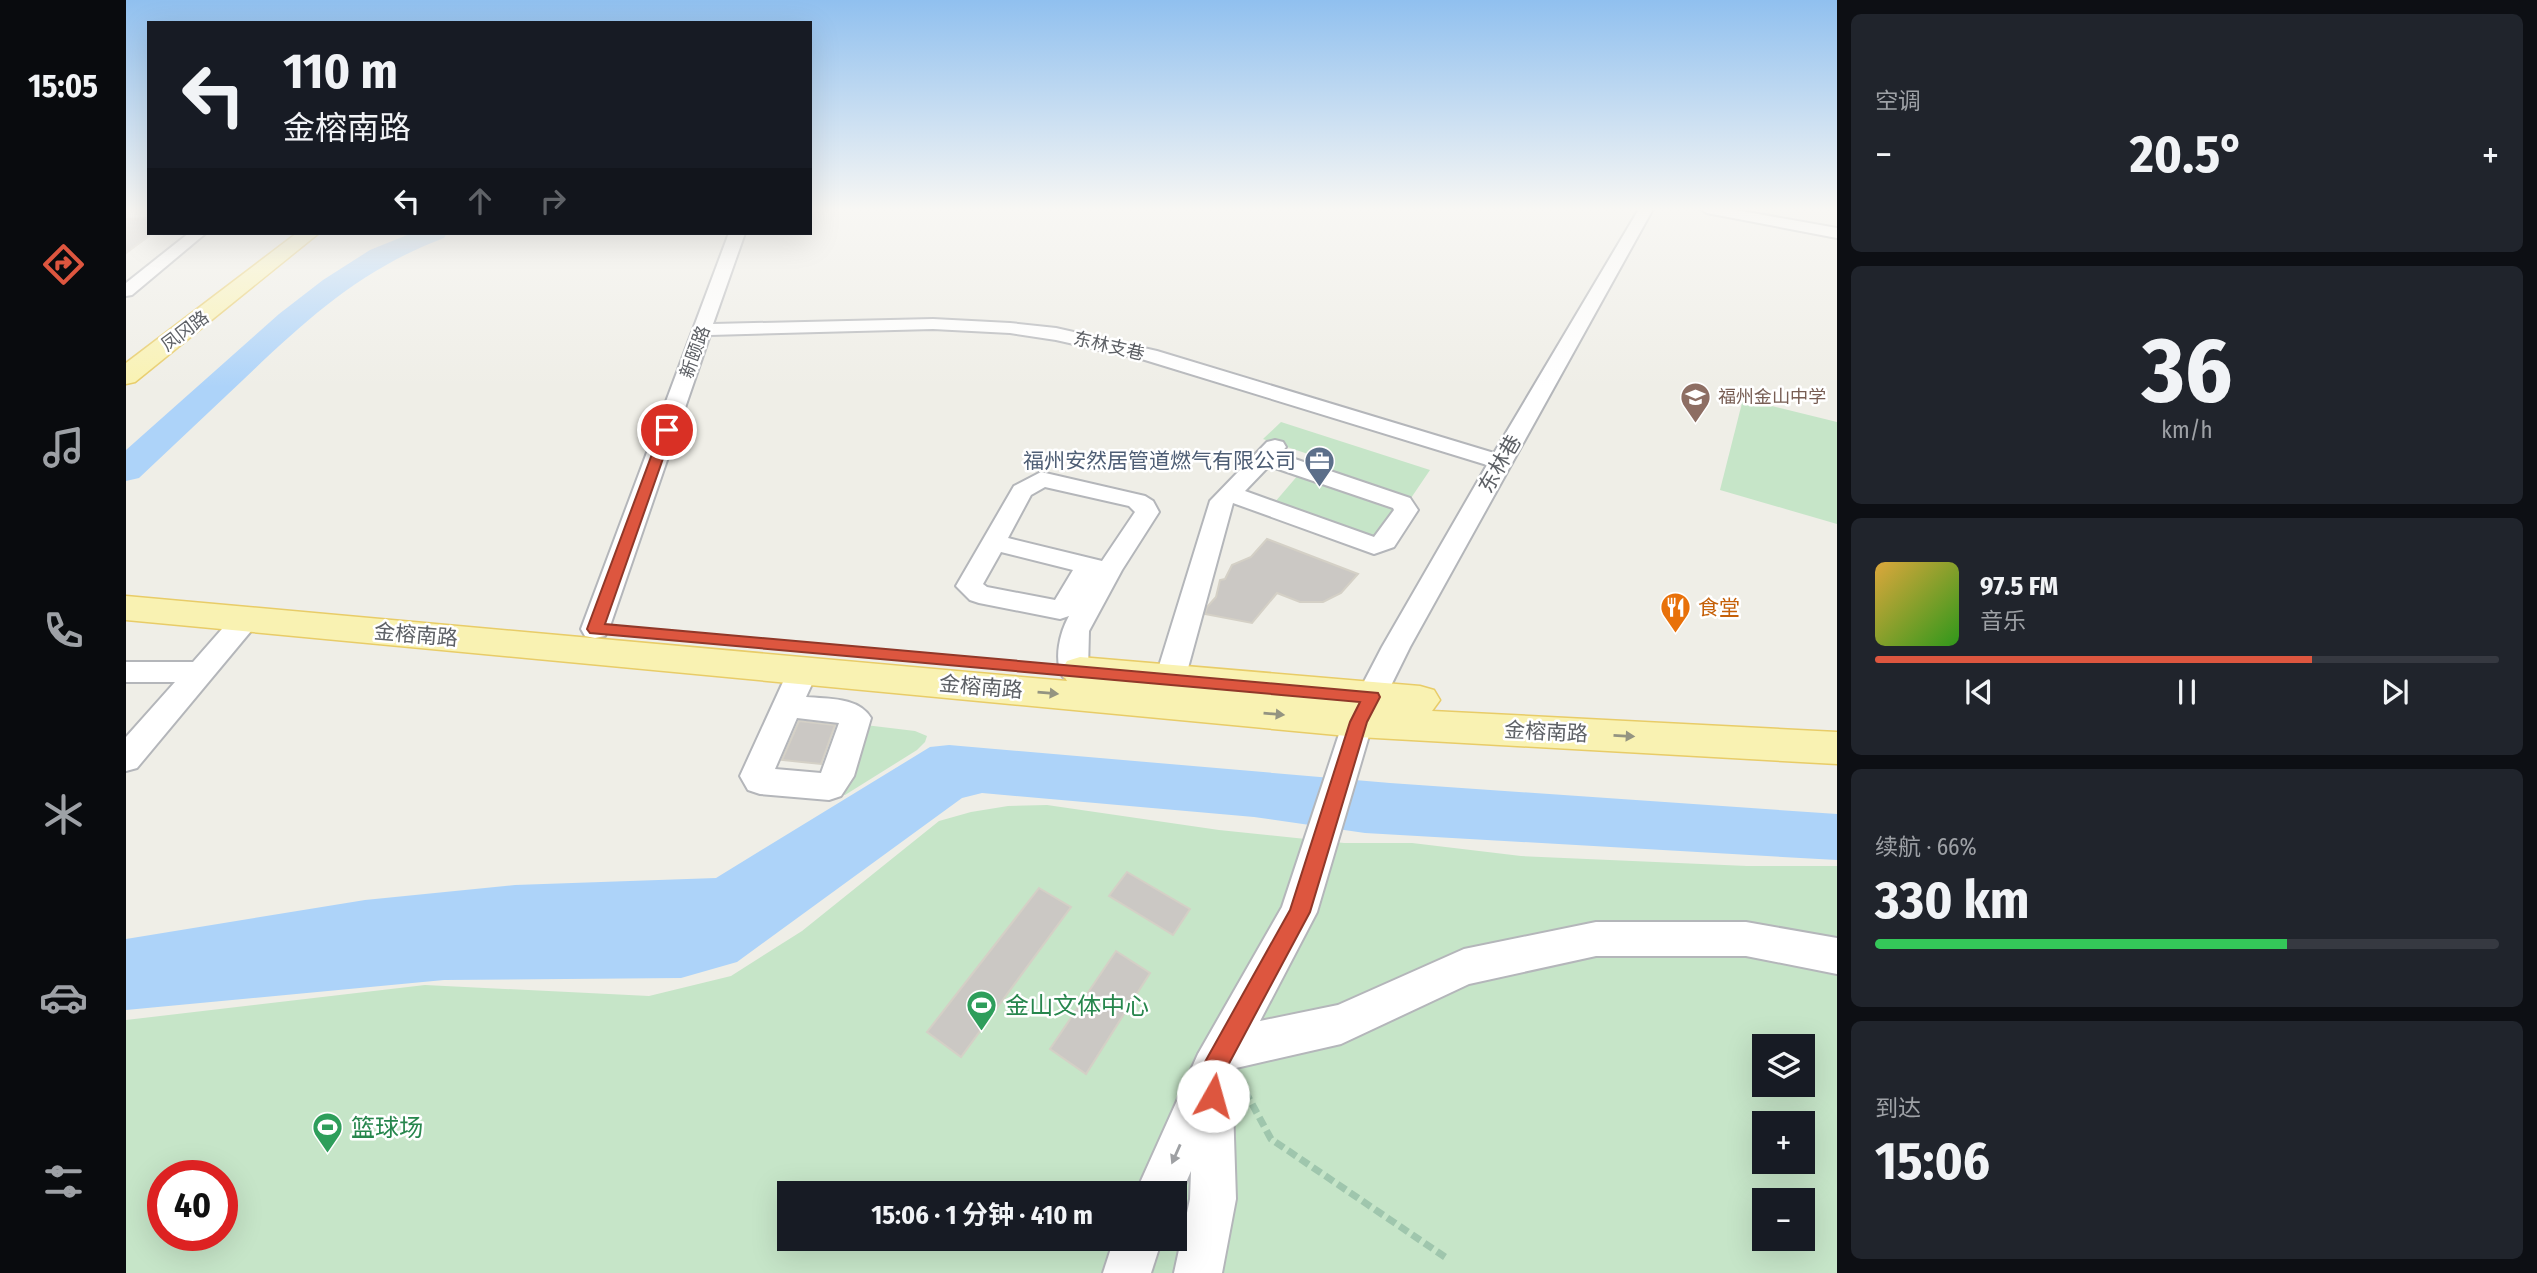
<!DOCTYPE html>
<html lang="zh">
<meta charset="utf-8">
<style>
body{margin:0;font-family:"Fira Sans Condensed","Noto Sans SC",sans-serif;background:#20242c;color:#f1f3f6;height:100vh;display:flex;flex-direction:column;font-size:26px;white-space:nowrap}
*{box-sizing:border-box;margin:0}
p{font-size:23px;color:#9ea1a6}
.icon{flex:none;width:38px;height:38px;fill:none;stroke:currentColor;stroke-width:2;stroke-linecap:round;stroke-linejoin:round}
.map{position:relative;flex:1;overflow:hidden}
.drawer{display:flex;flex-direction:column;gap:14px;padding:14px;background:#0d0f14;width:700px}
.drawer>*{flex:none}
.top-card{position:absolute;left:21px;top:21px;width:665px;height:214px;border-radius:0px;box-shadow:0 7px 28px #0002;background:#171b24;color:#f1f3f6;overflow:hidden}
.controls{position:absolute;left:1626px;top:1034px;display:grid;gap:14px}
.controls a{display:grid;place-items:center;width:63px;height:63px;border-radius:0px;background:#171b24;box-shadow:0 7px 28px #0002;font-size:35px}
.speed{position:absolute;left:21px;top:1160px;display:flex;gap:14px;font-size:35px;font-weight:700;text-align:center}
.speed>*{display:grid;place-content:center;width:91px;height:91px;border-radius:50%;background:#171b24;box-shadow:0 7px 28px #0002;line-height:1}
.speed .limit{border:10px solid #d22;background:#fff;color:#111}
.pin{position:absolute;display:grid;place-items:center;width:60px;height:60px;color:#fff;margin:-30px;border:4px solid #fff;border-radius:50%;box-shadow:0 2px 7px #0007}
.me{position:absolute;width:77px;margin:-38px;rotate:7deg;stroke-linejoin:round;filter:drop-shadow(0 0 5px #0008)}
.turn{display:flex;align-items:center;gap:24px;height:147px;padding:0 21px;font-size:32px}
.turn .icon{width:91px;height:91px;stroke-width:2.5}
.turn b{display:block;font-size:49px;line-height:60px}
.lanes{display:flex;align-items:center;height:66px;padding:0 21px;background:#0003;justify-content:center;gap:35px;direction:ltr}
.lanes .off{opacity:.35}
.big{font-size:52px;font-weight:700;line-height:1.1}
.drawer .card{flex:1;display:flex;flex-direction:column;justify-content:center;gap:10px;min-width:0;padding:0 24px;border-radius:10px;background:#20242c}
.drawer .dial{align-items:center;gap:0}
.dial b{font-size:91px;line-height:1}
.song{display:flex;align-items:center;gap:21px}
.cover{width:84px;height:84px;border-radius:10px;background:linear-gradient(135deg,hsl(40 70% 55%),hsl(110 70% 35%))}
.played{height:7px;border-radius:4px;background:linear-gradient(90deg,#dd563f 70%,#363941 70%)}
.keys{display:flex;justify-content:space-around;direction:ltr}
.heat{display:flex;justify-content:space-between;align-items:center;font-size:38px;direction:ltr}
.charge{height:10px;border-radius:5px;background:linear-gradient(90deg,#34c759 66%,#363941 0)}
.trip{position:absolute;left:651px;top:1181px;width:410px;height:70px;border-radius:0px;background:#171b24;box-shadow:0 7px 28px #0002;font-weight:700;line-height:70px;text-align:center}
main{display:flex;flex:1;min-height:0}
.dock{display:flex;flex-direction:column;width:126px;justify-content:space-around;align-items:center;background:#090b0e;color:#9ea1a6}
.dock .icon{width:49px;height:49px}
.dock .selected{color:#dd563f}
.dock b{font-size:32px;color:#f1f3f6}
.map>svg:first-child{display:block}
.green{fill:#c6e5c8;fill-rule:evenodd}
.water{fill:#add3f9}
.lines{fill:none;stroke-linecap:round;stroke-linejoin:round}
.river{fill:#add3f9;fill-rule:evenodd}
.building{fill:#cbc8c4;stroke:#d4d0c6;stroke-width:2}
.minor-casing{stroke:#b4b6ba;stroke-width:4}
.major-casing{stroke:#e8cc68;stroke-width:3}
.path{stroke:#9fc6ad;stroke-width:7;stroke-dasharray:10 5;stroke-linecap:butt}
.minor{fill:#fff;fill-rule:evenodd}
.major{fill:#f9f2b2;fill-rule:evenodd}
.oneway{fill:#949481}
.oneway2{fill:#9ea0a3}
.route{fill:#dd563f;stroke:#903829;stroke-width:2}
.labels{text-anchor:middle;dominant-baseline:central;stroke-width:5;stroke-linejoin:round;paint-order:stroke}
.far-street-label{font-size:18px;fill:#5e6166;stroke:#fff}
.far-education-label{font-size:18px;fill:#785e54;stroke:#fff;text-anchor:start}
.service-label{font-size:21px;fill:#4e5e75;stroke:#fff;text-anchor:end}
.street-label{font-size:21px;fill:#5e6166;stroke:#fff}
.food-label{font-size:21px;fill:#c56008;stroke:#fff;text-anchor:start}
.near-leisure-label{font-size:24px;fill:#27864d;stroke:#fff;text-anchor:start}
</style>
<main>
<nav class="dock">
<b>15:05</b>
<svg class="icon selected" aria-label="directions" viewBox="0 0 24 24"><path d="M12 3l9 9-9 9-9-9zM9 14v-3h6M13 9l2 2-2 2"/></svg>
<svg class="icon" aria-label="music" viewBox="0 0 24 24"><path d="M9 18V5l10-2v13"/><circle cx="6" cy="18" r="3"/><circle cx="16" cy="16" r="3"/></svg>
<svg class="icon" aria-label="phone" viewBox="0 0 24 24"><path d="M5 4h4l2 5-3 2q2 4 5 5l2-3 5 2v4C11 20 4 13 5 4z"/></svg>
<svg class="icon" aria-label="climate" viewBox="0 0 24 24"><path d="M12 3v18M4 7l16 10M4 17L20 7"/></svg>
<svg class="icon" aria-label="car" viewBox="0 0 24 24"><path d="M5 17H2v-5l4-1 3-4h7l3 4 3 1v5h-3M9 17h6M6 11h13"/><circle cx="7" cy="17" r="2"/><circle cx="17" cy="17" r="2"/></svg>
<svg class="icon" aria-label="filters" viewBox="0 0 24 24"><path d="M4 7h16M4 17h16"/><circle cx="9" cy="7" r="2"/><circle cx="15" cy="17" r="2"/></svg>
</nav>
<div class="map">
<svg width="1711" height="1273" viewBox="0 0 1711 1273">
<rect width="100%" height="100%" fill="#efeee7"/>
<g class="green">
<path d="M1617 399 1711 422V524L1594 490Z"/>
<path d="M1155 422 1304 470 1285 498 1186 464 1191 457 1137 439Z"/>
<path d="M1173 474 1271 507 1250 538 1149 502Z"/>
<path d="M731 724 789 731 801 736 799 742 791 750 719 795 713 794Z"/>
<path d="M921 805 1093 830 1218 843H1286L1395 856 1621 866H1711V1273H0V1020L299 985 523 996 605 976 676 931 813 821 845 812 882 806ZM1638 1046H1676V1085H1638ZM1638 1124H1676V1162H1638ZM37 1176H96V1236H37ZM663 1194H1048V1239H663ZM1638 1200H1676V1239H1638Z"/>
</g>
<path class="water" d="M823 745 1264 783 1711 814V860L1239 833 1128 817 856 793 836 798 611 962 555 978 318 980 0 1010V939L239 900 389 885 590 878 804 747Z"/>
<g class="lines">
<path class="river" d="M286 233H321L318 238C235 269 181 319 118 379 83 412 48 445 13 478L0 481V450L153 314 197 280 244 250Z"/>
</g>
<g class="building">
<path d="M23 218V236L0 253V219Z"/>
<path d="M1141 539 1232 574 1215 593 1197 602H1174L1151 593 1126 623 1079 614 1081 607 1090 597 1094 580 1099 579 1106 565 1125 557Z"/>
<path d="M673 721 709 725 695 764 656 760Z"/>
<path d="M1001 872 1064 909 1047 935 983 896Z"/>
<path d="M913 888 945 907 835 1057 801 1032Z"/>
<path d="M990 951 1024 973 960 1074 924 1049Z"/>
</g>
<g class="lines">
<defs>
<g id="minor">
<path d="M1513 209H1527L1284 647 1247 722 1191 912 1134 1021 1212 1005 1338 949 1470 922H1620L1711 938V974L1620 956H1470L1343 984 1215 1044 1110 1068 1106 1075 1110 1199 1096 1273H1048L1064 1199 1065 1171 1048 1210V1194H1009L1072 1054 1156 907 1217 722 1256 647 1361 465 1019 360 930 340 884 333 807 329 584 335 483 629 479 636 469 638 459 636 455 629 603 233H619L587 324 807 319 884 323 930 328 1031 351 1368 453Z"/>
<path d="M1574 209H1604L1711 228V238L1581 213Z"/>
<path d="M63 233H80L6 295 0 296V283Z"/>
<path d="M1149 440 1157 442 1160 447 1154 454 1284 498 1292 510 1268 547 1248 554 1107 503 1059 679 1054 686 1044 689 1034 686 1029 679 1084 501 1141 442ZM1143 466 1267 508 1268 510 1248 537 1119 491Z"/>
<path d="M915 472 1019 496 1027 501 1033 512 996 570 963 631 962 670 957 677 947 680 937 677C927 660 934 632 943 616L934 619 853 603 844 600 830 586 888 486ZM919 487 1003 506 1009 512 976 561 882 538 905 495ZM875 552 947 570 929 600 861 587 857 584Z"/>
<path d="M120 610 130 613 134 619 130 625 11 768 0 771V737L49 682H0V662H67L110 613Z"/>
<path d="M677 661 687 664 692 671 680 697C702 699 733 697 745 718L728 776 715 796 703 800 634 794 622 790 614 776 662 671 667 664ZM671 718 713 723 695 773 649 769Z"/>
<path d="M988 1239H1036L1025 1273H977Z"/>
</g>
<g id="major">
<path d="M171 233H193L9 382 0 384V363Z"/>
<path d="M0 596 941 681 935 671 941 661 954 657 1294 686 1308 690 1314 700 1306 711 1711 732V764L1232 737 0 620Z"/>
</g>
</defs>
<use href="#minor" class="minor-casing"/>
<use href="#major" class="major-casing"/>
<path class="path" d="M1119 1091 1145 1139 1319 1257"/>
<use href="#minor" class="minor"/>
<use href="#major" class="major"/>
</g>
<defs><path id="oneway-solid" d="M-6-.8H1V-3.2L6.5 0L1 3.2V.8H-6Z" transform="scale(1.75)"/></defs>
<g class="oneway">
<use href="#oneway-solid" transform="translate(922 693) rotate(5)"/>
<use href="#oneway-solid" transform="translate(1148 714) rotate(5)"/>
<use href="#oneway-solid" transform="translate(1498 736) rotate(3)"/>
</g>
<use class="oneway2" href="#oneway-solid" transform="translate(1050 1154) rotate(114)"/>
<linearGradient id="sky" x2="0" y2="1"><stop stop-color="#90c0ef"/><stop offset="0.54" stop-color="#f8f7f4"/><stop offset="1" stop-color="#f8f7f4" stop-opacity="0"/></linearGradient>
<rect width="1711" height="387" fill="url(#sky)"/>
<path class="route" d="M541 426 547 430 479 624 1252 693 1254 697 1241 722 1184 912 1099 1071V1096L1096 1104 1087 1108 1079 1104 1075 1096V1069L1164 910 1224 722 1234 702 464 633 461 629 535 430Z"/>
<defs>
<symbol id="school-pin" viewBox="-11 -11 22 30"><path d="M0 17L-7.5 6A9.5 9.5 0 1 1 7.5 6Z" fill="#8d6e63" stroke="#fff"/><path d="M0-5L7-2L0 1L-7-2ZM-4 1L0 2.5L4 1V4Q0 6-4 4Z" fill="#fff"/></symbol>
<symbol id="office-pin" viewBox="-11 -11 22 30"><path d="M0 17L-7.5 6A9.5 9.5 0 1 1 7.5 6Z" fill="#5c6f8a" stroke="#fff"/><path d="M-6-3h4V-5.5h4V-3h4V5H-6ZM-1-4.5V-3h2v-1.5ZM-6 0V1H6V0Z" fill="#fff"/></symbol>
<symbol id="restaurant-pin" viewBox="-11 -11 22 30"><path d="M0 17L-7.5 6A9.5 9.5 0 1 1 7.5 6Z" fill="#e8710a" stroke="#fff"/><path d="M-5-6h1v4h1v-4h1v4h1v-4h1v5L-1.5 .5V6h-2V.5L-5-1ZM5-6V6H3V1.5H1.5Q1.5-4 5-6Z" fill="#fff"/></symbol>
<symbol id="stadium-pin" viewBox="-11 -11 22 30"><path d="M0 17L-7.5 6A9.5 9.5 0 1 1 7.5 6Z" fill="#2e9e5b" stroke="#fff"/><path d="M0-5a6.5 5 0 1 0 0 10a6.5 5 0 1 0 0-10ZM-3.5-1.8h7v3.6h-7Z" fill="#fff"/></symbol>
</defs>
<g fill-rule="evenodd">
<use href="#school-pin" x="1552" y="380" width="35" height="47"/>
<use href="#office-pin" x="1176" y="444" width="35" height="47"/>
<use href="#restaurant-pin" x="1532" y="590" width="35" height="47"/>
<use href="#stadium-pin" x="838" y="988" width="35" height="47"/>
<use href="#stadium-pin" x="184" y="1110" width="35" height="47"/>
</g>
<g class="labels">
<g class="far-street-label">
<text transform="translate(59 331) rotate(-37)">凤冈路</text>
<text transform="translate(983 346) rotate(13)">东林支巷</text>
<text transform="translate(569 352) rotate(-70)">新颐路</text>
</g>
<g class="far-education-label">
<text x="1592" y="397">福州金山中学</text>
</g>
<g class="service-label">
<text x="1170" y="461">福州安然居管道燃气有限公司</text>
</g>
<g class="street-label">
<text transform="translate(1374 464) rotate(-60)">东林巷</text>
<text transform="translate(290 635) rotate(5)">金榕南路</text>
<text transform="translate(855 687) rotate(5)">金榕南路</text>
<text transform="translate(1420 732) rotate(3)">金榕南路</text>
</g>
<g class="food-label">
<text x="1572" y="608">食堂</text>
</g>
<g class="near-leisure-label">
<text x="879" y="1006">金山文体中心</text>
<text x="225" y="1128">篮球场</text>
</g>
</g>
</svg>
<div class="controls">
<a><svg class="icon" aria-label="layers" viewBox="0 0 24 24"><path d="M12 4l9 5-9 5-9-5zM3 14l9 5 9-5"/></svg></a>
<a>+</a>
<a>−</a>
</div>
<div class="speed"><div class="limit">40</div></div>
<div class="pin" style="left:541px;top:430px;background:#d93025"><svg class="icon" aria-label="arrive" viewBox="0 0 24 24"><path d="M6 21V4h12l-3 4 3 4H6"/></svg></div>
<svg class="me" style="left:1087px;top:1096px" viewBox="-20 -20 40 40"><circle r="19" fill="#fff"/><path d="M0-13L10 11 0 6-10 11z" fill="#dd563f"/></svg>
<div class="trip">15:06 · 1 分钟 · 410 m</div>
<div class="top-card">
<div class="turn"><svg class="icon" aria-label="left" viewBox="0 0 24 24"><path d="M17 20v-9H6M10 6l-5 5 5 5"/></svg><div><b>110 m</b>金榕南路</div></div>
<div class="lanes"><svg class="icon" aria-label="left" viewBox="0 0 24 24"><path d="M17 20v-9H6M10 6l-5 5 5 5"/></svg><svg class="icon off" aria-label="ahead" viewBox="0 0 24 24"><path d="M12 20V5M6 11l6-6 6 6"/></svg><svg class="icon off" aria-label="right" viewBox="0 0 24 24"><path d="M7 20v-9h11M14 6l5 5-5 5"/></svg></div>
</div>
</div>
<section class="drawer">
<div class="card"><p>空调</p>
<div class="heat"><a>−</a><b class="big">20.5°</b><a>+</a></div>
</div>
<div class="card dial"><b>36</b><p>km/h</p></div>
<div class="card">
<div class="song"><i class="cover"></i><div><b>97.5 FM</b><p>音乐</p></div></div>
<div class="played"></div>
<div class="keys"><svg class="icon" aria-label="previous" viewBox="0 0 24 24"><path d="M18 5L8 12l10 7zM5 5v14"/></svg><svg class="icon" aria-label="pause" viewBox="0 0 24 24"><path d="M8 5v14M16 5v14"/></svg><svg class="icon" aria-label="next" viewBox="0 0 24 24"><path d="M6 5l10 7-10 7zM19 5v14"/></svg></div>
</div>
<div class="card"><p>续航 · 66%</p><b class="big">330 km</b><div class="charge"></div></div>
<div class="card"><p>到达</p><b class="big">15:06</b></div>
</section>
</main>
